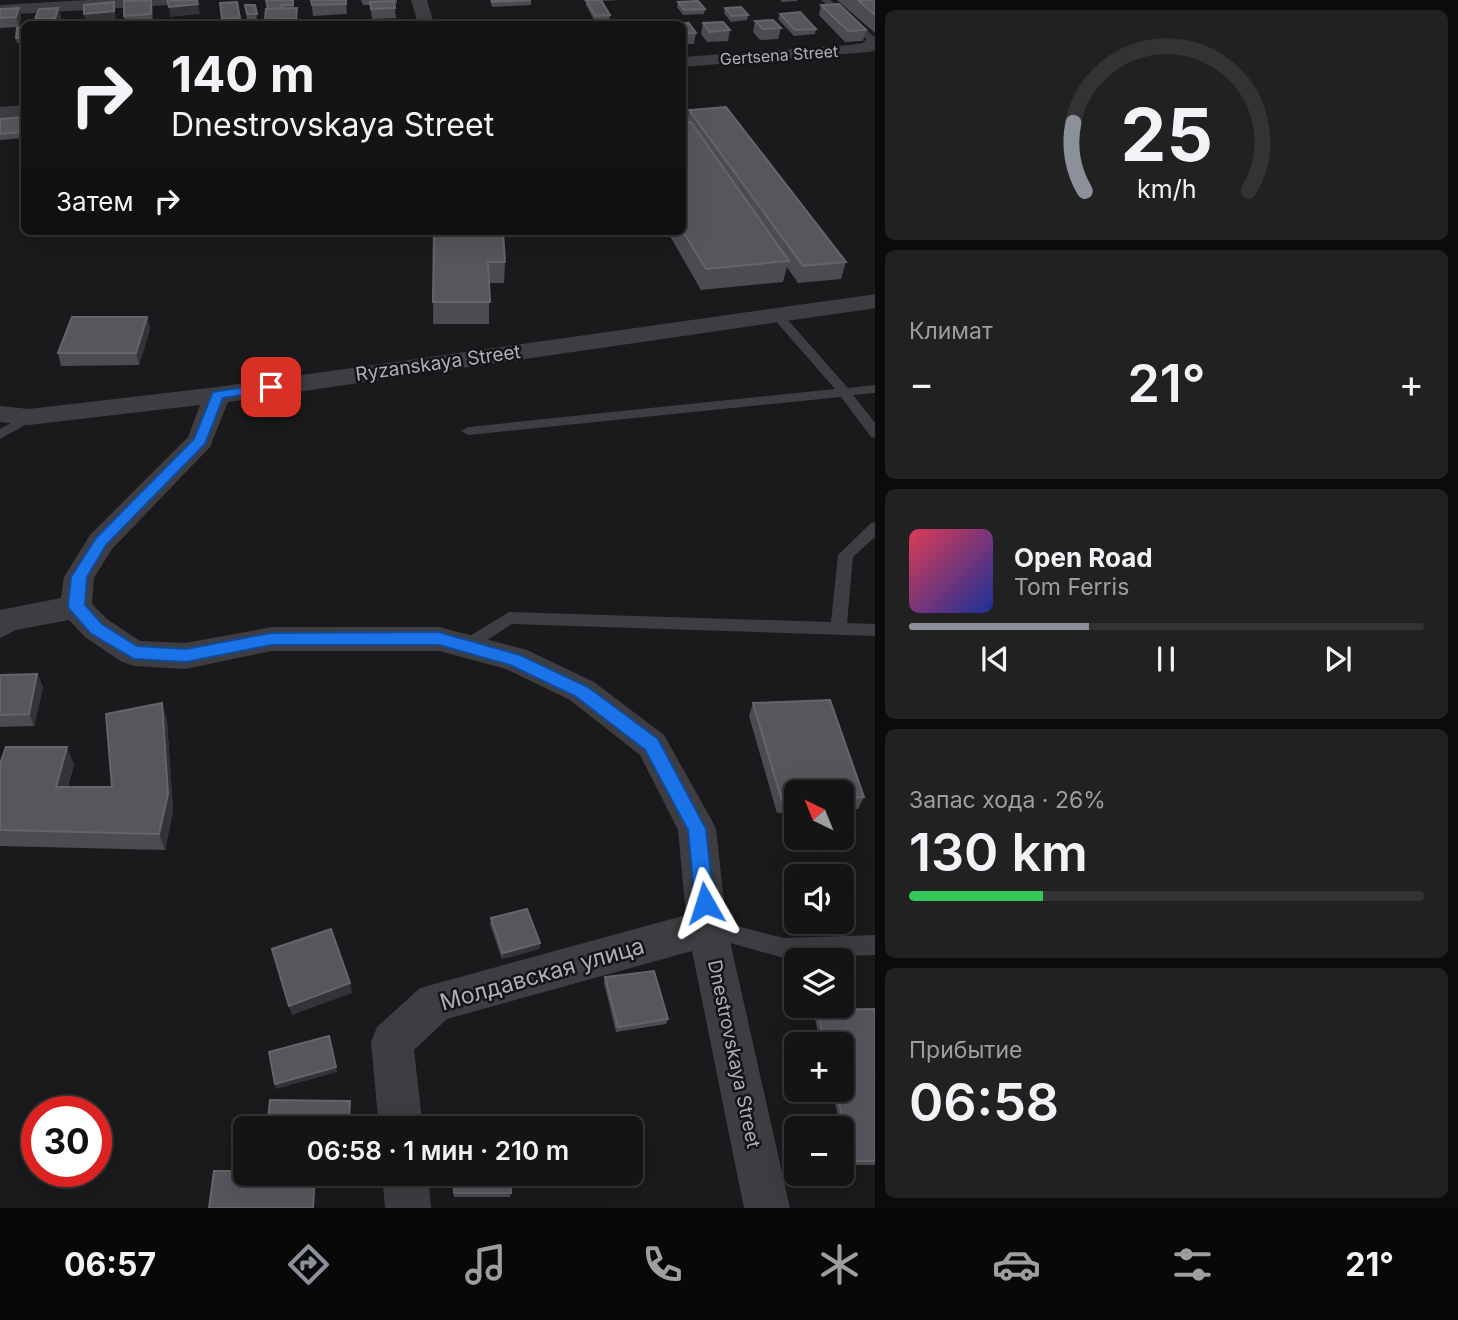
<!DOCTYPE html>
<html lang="ru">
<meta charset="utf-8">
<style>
body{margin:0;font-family:Inter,sans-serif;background:#212122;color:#f1f3f6;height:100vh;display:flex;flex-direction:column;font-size:26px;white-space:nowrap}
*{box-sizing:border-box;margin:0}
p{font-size:23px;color:#9d9ea0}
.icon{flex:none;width:38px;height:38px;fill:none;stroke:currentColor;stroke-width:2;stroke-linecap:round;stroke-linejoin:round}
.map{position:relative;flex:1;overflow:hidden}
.drawer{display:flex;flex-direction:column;gap:10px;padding:10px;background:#0b0b0c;width:583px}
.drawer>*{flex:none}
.guide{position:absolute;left:21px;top:21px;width:665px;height:214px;border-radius:10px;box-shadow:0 7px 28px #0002,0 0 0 2px #333334;background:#141415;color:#f1f3f6;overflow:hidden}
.needle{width:46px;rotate:317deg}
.controls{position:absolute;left:784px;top:780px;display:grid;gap:14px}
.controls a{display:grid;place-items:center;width:70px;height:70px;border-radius:10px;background:#141415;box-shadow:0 7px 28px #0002,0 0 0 2px #333334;font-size:35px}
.speed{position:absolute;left:21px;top:1096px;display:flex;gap:14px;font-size:35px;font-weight:700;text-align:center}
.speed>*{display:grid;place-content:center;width:91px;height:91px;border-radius:50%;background:#141415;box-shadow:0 7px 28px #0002,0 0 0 2px #333334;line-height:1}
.speed .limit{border:10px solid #d22;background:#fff;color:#111}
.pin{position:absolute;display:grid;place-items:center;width:60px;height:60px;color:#fff;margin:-30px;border-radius:14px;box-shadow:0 4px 10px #0006}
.me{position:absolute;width:77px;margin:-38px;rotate:354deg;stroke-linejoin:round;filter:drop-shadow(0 0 5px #0008)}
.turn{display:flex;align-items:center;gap:24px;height:147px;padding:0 35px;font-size:32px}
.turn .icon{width:91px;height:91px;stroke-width:2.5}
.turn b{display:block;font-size:49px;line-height:60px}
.then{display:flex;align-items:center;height:66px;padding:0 35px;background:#0003;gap:14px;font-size:26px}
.big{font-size:52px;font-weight:600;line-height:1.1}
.drawer .widget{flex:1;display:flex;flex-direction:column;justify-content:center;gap:10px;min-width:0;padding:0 24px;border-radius:10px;background:#212122}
.drawer .dial{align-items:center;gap:0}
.dial svg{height:182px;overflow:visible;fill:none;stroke:#333334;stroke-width:7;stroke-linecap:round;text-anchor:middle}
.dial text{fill:#f1f3f6;stroke:none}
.song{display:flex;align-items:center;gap:21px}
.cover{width:84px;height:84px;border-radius:10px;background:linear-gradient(135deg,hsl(350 70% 55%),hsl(230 70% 35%))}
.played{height:7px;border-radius:4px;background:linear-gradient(90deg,#8c9099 35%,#333334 35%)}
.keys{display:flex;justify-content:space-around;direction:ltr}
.heat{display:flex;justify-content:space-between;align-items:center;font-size:38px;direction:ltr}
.charge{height:10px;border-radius:5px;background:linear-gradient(90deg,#34c759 26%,#333334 0)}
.trip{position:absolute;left:233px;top:1116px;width:410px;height:70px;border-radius:10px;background:#141415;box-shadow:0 7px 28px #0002,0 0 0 2px #333334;font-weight:600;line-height:70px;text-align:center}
.menu{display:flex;height:112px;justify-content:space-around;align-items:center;background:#080808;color:#9d9ea0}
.menu .icon{width:49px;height:49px}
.menu .current{color:#8c9099}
.menu b{font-size:32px;color:#f1f3f6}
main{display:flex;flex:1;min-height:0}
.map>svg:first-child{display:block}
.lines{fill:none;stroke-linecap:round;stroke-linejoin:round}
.lane{fill:#3d3d42;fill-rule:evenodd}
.street{fill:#3d3d42;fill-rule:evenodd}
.wall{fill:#4b4c51}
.shaded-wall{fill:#333437}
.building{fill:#56575c;stroke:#64656b;stroke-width:2}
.route{fill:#1a73e8;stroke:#114b97;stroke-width:2}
.labels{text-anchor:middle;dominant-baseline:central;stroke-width:5;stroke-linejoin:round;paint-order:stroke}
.far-street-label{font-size:16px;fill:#adb0ba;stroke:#151517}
.street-label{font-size:19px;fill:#adb0ba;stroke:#151517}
.near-street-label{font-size:23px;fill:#adb0ba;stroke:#151517}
</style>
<main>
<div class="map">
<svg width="876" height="1208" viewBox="0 0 876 1208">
<rect width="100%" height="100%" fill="#1a1a1c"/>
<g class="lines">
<g class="lane">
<path d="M821 0H830L876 38V43H871Z"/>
<path d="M777 311 781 312 848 388 876 385V393L853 395 876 424V438L871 437 841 397 468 435 461 431 468 427 835 389 773 318V312Z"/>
<path d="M29 413 36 417 34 420 0 439V429Z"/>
<path d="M876 522V536L853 557 847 623 876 624V636L512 624 472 650H460L458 646 460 642 509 612 831 622 838 555 871 523Z"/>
<path d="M709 919 784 938 876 935V955L784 958 702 935 699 928 702 921Z"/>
</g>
<g class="street">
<path d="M88 0H180L172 5 0 15V5Z"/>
<path d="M411 0H427L434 24H418Z"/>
<path d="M876 36V50L869 52 682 67V57L850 45 863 43 868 37Z"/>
<path d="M24 105V117L0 119V107Z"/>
<path d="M876 294V308L228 402 210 447 112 549 94 578 92 604 107 619 140 641 185 643 272 627H439L527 650 594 682 664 735 710 817 716 829 727 928 790 1208H744L692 951 447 1019 414 1050 423 1129H379L371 1042 377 1027 420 988 686 915 678 830 640 755 570 700 506 669 439 651H272L185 669 134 666 122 662 85 637 69 620 16 630 0 638V610L61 598 64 577 90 535 188 437 200 405 29 425 0 422V406L29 409 217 387Z"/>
<path d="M382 1174H428L431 1208H385Z"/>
</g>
</g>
<g class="wall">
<path d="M151 0 153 10V24H125L124 16Z"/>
<path d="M293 0 294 8 298 19V24H266V9Z"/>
<path d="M311 0 346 4 347 14 313 16Z"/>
<path d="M361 0H397V3H394L396 18 372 19 370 5H363Z"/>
<path d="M490 0H531V5L492 7Z"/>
<path d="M583 0H620L602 1 610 15 609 21 595 22 586 5V2Z"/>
<path d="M780 0H797V1L782 2Z"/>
<path d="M837 0H875V33Z"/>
<path d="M237 2 241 24H223L220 3Z"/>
<path d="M678 2 705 9 704 14 683 15 677 7Z"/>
<path d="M245 5H255L257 19 247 20Z"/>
<path d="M821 5 866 30 863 41 845 42 819 15Z"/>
<path d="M19 8 21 18 19 27 0 28V9Z"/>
<path d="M58 8 61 18 59 24H37L35 19Z"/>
<path d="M725 8 748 15 747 20 731 22 724 13Z"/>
<path d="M780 14 816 29 815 34 794 36 778 19Z"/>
<path d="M755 21 781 28 778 39 760 40 753 32Z"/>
<path d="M703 23 730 30 728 41 707 42 701 34Z"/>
<path d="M682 24 696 33 694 44H682Z"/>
<path d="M24 27V43H17L16 38Z"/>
<path d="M689 110 846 262 841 279 798 283 787 267 783 282 701 290 667 231H682L687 122Z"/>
<path d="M24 117V138L0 140V119Z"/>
<path d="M434 231 505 262 504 283H489V324H433Z"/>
<path d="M147 317 150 329 139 365 61 366 58 353Z"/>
<path d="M37 674 43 687 34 726 0 727V675Z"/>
<path d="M162 703 167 721 173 811 165 850 0 846V764H74L68 787H112Z"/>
<path d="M753 703 864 797 858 809 842 810V793H796V812L777 813 749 716Z"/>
<path d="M491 918 540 943 539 949 502 959 490 924Z"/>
<path d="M605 977 668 1019 666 1024 616 1032 604 983Z"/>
<path d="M875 1009V1165H849L842 1133V1129H841L832 1090H842V1045H821L814 1015 817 1010Z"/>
<path d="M454 1174 511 1193 510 1197H454Z"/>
</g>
<g class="shaded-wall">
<path d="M151 0 153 10V24L151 14Z"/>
<path d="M114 2 116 22 86 24 84 14Z"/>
<path d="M198 4 200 14 170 17 169 7Z"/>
<path d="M19 8 21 18 19 27 16 17Z"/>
<path d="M58 8 61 18 59 24H56L55 19Z"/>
<path d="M147 317 150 329 139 365 136 353Z"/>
<path d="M37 674 43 687 34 726 29 714Z"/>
<path d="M162 703 167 721 173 811 165 850 159 834Z"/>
<path d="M67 747 74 764 63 803 56 787Z"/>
<path d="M540 943 539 949 502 959 503 953Z"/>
<path d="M350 983 352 993 292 1015 289 1006Z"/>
<path d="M336 1067 337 1072 276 1089 275 1084Z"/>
<path d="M350 1101 351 1109 350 1129H348Z"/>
<path d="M315 1174 316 1175 314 1208H313Z"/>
</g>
<g class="building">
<path d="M151 0V14L124 16V1Z"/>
<path d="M167 0H197L198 4 169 7Z"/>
<path d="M266 0H293V5H281L282 9H268Z"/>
<path d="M311 0H346V4L312 5Z"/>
<path d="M492 0H531L492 2Z"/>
<path d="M586 0H601L610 15 595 16Z"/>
<path d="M858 0H875V15Z"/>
<path d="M394 1 395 8 371 9 370 2Z"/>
<path d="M698 1 705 9 684 10 678 2Z"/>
<path d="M114 2V11L84 14V5Z"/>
<path d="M237 2 240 18 222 19 220 3Z"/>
<path d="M839 4 866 30 848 31 821 5Z"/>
<path d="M245 5H255L257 14H247Z"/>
<path d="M741 7 748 15 732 16 725 8Z"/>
<path d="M19 8 16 17 0 18V9Z"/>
<path d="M58 8 55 19H35L39 9Z"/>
<path d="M297 8 296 19 265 20 266 9Z"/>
<path d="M800 12 816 29 795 30 780 14Z"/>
<path d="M773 20 781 28 763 29 755 21Z"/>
<path d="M208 22 209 24H189Z"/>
<path d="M532 22V24H510V23Z"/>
<path d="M723 22 730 30 709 32 703 23Z"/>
<path d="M689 23 696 33 682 34V24H663Z"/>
<path d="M24 27V37L16 38 17 28Z"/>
<path d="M726 107 846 262 803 266 689 110Z"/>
<path d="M24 117V132L0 134V119Z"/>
<path d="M691 122 789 261 706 269 682 230V123Z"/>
<path d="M434 231H503L505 262H488L490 302H433Z"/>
<path d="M72 317H147L136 353H58Z"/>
<path d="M37 674 29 714 0 715V675Z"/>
<path d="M830 700 864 797 842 798V793H796V801H782L753 703Z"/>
<path d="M162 703 168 794 159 834 0 830V764L6 747H67L56 787H112L106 714Z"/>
<path d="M527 909 540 943 503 953 491 918Z"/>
<path d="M331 929 350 983 289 1006 272 949Z"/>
<path d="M654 971 668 1019 618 1027 605 977Z"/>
<path d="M875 1009V1161H853L836 1090H842V1045H825L817 1010Z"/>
<path d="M329 1036 336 1067 275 1084 269 1052Z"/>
<path d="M270 1100 350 1101 348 1129H267Z"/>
<path d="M214 1171H245V1174H315L313 1208H209Z"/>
<path d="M454 1174H510L511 1193H454Z"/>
</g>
<path class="route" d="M271 383 277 387 275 390 223 398 205 444 106 545 87 577 85 605 102 624 137 646 186 649 271 633 439 632 520 655 588 687 658 739 706 829 714 903 712 909 705 912 698 909 695 903 688 830 645 750 575 696 510 665 439 645H271L186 662 134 659 90 633 71 611 68 607 71 577 96 538 194 439 213 392Z"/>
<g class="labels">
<g class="far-street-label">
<text transform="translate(779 55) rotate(-4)">Gertsena Street</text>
</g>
<g class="street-label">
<text transform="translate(438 363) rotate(-8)">Ryzanskaya Street</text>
<text transform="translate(734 1054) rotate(78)">Dnestrovskaya Street</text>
</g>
<g class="near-street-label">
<text transform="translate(542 974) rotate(-16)">Молдавская улица</text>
</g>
</g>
</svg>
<div class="controls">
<a><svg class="needle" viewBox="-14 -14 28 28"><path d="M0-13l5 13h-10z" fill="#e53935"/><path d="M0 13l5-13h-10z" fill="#9d9ea0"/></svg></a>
<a><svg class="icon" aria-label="sound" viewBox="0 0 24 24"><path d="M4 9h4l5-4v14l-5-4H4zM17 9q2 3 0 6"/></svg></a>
<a><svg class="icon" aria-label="layers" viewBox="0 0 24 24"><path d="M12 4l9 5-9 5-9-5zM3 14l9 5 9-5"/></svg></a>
<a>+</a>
<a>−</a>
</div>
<div class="speed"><div class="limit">30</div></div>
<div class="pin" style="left:271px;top:387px;background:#d93025"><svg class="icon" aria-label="arrive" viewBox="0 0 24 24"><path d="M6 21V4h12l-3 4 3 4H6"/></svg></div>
<svg class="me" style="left:705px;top:903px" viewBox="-20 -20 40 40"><path d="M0-17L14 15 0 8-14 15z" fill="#1a73e8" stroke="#fff" stroke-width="4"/></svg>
<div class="trip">06:58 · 1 мин · 210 m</div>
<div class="guide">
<div class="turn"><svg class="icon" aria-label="right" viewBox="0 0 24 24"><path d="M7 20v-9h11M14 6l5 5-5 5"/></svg><div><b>140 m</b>Dnestrovskaya Street</div></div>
<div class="then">Затем<svg class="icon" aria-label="right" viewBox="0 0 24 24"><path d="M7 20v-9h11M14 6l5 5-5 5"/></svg></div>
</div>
</div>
<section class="drawer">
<div class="widget dial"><svg viewBox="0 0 100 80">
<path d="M14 69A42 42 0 1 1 86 69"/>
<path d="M14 69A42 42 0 0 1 9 39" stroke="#8c9099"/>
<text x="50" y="56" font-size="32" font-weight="700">25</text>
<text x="50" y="72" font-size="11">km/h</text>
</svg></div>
<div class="widget"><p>Климат</p>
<div class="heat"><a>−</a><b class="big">21°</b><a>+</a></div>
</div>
<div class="widget">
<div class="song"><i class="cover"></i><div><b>Open Road</b><p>Tom Ferris</p></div></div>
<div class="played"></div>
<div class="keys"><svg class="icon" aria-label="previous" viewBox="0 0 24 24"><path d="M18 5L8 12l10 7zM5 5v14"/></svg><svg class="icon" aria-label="pause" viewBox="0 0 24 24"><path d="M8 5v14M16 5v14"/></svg><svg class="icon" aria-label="next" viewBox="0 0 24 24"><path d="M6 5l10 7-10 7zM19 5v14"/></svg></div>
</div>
<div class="widget"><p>Запас хода · 26%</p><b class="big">130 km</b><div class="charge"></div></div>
<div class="widget"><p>Прибытие</p><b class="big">06:58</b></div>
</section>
</main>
<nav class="menu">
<b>06:57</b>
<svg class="icon current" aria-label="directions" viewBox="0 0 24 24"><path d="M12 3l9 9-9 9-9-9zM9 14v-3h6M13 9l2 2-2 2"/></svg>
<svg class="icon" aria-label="music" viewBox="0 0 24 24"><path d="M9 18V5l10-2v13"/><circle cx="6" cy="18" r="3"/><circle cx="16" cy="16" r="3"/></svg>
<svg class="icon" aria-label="phone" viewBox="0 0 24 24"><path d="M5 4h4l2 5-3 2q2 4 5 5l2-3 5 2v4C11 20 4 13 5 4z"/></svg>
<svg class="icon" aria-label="climate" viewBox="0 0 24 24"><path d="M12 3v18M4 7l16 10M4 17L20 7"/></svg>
<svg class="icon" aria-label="car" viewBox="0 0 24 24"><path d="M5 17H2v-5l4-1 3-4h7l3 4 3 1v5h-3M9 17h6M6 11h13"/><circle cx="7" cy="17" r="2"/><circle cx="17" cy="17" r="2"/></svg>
<svg class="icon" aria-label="filters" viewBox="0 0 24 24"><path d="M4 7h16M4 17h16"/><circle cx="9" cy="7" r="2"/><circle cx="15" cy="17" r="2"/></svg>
<b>21°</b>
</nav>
